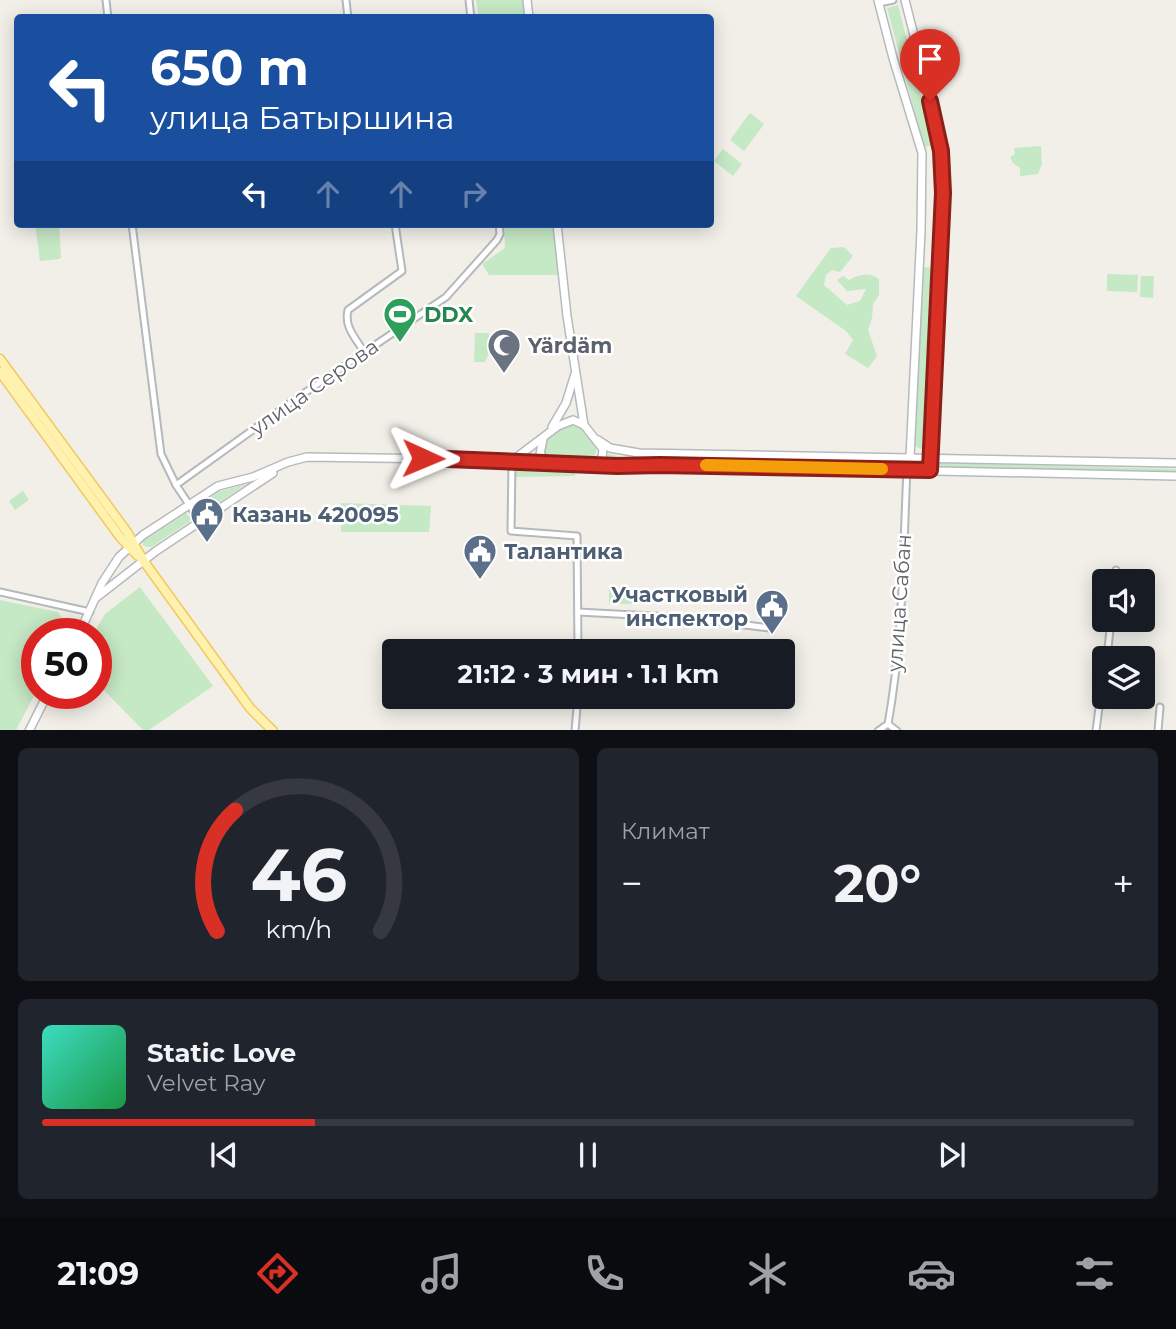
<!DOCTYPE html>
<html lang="ru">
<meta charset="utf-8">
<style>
body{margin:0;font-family:Montserrat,sans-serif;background:#20242c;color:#f1f3f6;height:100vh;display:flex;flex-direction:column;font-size:26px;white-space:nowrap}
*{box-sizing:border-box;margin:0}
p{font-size:23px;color:#9ea1a6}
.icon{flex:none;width:38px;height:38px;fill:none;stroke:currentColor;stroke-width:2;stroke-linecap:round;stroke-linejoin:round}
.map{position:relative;height:730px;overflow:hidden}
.details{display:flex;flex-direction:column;gap:18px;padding:18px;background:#0d0f14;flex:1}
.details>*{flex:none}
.banner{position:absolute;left:14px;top:14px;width:700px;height:214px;border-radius:7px;box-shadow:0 4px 18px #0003;background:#1a4fa0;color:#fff;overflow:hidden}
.controls{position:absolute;left:1092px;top:569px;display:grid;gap:14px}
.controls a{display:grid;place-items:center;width:63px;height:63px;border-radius:7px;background:#171b24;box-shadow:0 4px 18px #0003;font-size:35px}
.speed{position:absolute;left:21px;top:618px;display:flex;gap:14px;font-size:35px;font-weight:700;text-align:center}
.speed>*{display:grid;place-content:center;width:91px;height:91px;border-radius:50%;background:#171b24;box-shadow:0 4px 18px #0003;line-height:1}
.speed .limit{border:10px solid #d22;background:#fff;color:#111}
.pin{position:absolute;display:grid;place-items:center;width:60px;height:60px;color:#fff;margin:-72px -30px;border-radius:50% 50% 50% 0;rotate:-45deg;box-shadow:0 0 7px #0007}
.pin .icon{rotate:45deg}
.me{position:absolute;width:77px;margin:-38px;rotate:91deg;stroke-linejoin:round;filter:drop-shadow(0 0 5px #0008)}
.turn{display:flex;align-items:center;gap:24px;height:147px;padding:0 21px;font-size:32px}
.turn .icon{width:91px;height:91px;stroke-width:2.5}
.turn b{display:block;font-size:49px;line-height:60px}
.lanes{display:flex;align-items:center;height:66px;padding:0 21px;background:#0003;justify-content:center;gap:35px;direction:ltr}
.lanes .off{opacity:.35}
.big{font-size:52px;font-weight:700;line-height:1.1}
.details .widget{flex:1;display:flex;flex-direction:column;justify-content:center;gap:10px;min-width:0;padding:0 24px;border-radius:10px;background:#20242c}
.details .dial{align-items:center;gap:0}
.dial svg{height:182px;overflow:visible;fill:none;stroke:#363941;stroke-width:7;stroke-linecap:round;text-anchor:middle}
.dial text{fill:#f1f3f6;stroke:none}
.song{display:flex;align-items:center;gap:21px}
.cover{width:84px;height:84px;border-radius:10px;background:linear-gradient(135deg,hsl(170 70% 55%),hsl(140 70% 35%))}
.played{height:7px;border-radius:4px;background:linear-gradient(90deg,#d93025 25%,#363941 25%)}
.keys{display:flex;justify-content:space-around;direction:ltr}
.heat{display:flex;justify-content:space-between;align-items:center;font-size:38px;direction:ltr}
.details .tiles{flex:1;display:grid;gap:18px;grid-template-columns:1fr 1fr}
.widget:last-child{grid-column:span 2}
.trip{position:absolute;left:382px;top:639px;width:413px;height:70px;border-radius:7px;background:#171b24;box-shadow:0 4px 18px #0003;font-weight:700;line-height:70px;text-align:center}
.dock{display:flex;height:112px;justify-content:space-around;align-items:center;background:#090b0e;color:#9ea1a6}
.dock .icon{width:49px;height:49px}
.dock .active{color:#d93025}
.dock b{font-size:32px;color:#f1f3f6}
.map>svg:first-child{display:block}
.green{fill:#c5e8c5}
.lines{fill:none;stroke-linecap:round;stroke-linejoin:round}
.street-casing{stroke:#b5b8bc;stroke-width:9}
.secondary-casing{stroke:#b6babf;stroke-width:10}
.primary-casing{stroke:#f2c960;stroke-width:11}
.street{stroke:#fff;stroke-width:5}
.secondary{stroke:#fff;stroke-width:7}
.primary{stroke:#fff2af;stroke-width:8}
.route-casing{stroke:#8d1f18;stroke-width:18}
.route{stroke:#d93025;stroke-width:12}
.slow{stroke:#f59e0b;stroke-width:12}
.labels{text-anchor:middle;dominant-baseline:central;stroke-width:5;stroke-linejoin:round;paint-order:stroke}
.leisure-label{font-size:21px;font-weight:bold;fill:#27864d;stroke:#fff;text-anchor:start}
.worship-label{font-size:21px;font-weight:bold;fill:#5b616d;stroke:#fff;text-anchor:start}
.street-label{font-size:21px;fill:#5f6368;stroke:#fff}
.service-label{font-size:21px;font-weight:bold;fill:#4e5e75;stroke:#fff;text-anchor:start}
</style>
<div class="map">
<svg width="1176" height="731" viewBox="0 0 1176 731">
<rect width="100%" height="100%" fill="#f1efe8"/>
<g class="green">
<path d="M476 0H523L525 17H479Z"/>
<path d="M898 5 934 145 924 147 887 8Z"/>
<path d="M750 113 764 124 744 151 730 140Z"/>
<path d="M1041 146 1042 164 1038 174 1020 176V168L1013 163 1010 157 1015 154 1014 148Z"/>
<path d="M723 149 742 164 733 176 714 161Z"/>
<path d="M35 224H59L61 257 59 259 40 261Z"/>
<path d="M504 224H552L559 275H489L482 264 505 248Z"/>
<path d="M844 247 853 256 840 272 832 270 826 275 824 285 847 305 860 301 866 289 847 291 837 280 843 276 849 280C860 274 869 272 879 279V295L873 304 872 318 868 330 877 356 868 368 845 354 853 340 846 331 796 296 831 248Z"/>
<path d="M921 267 936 268 927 446 921 449 913 445Z"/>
<path d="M1107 274 1138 275 1137 292 1107 291Z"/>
<path d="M1141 276H1154L1153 298 1140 297Z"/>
<path d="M475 333H489V353L485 362H474Z"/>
<path d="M573 423 581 426 597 447 595 456 589 460 548 458 543 455 542 445 557 430Z"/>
<path d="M608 454 623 457 904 463V467L619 461H606Z"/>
<path d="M935 463 1176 469V472L935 467Z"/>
<path d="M516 465 571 466 575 470V476L514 477Z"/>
<path d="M246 484 203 513 197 508 218 492Z"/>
<path d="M23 491 29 500 15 510 9 501Z"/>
<path d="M341 503 431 506 429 532H341Z"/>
<path d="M186 513 191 518 189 522 151 547 143 546V541Z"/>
<path d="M140 587 213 686 149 730H143L96 682V634L94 633 105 614Z"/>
<rect x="609" y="589" width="29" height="15"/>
<path d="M0 600 58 612 68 628 65 633 37 634V690L16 730H0Z"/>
</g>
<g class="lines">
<defs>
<g id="street">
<path d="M106 0 108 18"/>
<path d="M346 0 348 18"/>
<path d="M469 0 471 18"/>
<path d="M879 3 893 0"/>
<path d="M132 224 161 454 176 485 200 521"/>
<path d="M364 352C355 337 344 327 348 310L402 271 395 224"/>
<path d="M512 460 511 531 577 536 578 651"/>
<path d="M176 485 300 396 446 297 497 240 500 234 499 224"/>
<path d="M1115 581 1116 570"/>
<path d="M0 592 90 612"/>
<path d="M578 612 691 618 769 628"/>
<path d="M1107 658 1111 620"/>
<path d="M888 724 897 731"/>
<path d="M575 731 578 696"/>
<path d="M878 731 888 724C903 641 903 554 907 469"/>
<path d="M1096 731 1104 668"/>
<path d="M1158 731 1160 707"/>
</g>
<g id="secondary">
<path d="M527 0 529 18"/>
<path d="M878 0 893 58 922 153 921 231 910 457 907 469"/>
<path d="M905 0 937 126 943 171 930 470"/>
<path d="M557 224 567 316 584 425"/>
<path d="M552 427 566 403 575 374"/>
<path d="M543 439 540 454 547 461"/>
<path d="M598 440 610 448 639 453 1176 463"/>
<path d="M513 460 558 426 573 420 584 425 603 449 602 458 594 463"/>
<path d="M97 597 156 551 273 473"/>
<path d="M79 634 102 583 119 557 143 535 218 486 253 477 288 462 307 457 512 460 617 466 660 465 1176 476"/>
<path d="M29 731 48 693"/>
</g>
<g id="primary">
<path d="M0 359 127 532 143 560 250 708 273 731"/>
<path d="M0 372 120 537 138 556"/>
</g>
</defs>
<use href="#street" class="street-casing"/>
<use href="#secondary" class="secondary-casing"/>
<use href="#primary" class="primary-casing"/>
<use href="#street" class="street"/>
<use href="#secondary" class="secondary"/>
<use href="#primary" class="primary"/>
</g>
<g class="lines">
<defs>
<path id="route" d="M423 458 617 466 660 465 930 470 943 193 941 151 930 101"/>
</defs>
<use href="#route" class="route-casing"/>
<use href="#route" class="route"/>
<path class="slow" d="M706 465 882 469"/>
</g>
<defs>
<symbol id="stadium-pin" viewBox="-11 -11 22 30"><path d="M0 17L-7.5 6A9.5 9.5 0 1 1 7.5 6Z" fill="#2e9e5b" stroke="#fff"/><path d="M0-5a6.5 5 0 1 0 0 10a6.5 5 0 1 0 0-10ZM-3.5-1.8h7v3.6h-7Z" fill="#fff"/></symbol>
<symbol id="mosque-pin" viewBox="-11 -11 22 30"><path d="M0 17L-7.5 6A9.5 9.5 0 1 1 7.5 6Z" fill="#6b7280" stroke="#fff"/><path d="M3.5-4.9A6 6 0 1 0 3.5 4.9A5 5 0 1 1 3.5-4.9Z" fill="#fff"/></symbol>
<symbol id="civic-pin" viewBox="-11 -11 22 30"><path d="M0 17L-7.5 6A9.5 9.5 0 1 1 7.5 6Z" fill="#5c6f8a" stroke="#fff"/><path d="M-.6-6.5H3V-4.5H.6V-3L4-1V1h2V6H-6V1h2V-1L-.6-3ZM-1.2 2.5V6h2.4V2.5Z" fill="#fff"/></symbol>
</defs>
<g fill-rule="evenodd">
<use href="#stadium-pin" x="381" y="295" width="38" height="52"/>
<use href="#mosque-pin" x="485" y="326" width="38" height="52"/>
<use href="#civic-pin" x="188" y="495" width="38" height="52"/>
<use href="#civic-pin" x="461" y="532" width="38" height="52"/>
<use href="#civic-pin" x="753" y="587" width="38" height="52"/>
</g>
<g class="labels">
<g class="leisure-label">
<text x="424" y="314">DDX</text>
</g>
<g class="worship-label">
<text x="528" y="345">Yärdäm</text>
</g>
<g class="street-label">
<text transform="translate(314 387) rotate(-35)">улица Серова</text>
<text transform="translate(899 603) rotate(-86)">улица Сабан</text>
</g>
<g class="service-label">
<text x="232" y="514">Казань 420095</text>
<text x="504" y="551">Талантика</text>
<text x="748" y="594" text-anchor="end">Участковый<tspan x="748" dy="24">инспектор</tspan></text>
</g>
</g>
</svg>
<div class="controls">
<a><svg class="icon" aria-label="sound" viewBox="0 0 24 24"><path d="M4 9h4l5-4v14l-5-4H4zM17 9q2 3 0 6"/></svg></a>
<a><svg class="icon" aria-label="layers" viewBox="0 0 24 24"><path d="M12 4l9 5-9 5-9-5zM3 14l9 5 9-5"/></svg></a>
</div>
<div class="speed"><div class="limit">50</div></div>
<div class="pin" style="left:930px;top:101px;background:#d93025"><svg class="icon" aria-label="arrive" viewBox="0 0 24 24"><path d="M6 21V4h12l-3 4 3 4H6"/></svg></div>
<svg class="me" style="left:423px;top:458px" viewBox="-20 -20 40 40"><path d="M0-17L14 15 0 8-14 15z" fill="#d93025" stroke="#fff" stroke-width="4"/></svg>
<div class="trip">21:12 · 3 мин · 1.1 km</div>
<div class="banner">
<div class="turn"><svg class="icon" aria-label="left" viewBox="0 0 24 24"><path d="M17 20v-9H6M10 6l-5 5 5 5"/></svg><div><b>650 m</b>улица Батыршина</div></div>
<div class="lanes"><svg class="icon" aria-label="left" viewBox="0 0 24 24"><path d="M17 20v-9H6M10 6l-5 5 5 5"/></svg><svg class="icon off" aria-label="ahead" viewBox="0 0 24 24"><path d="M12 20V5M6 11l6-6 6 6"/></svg><svg class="icon off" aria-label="ahead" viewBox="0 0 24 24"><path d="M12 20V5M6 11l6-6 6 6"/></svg><svg class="icon off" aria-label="right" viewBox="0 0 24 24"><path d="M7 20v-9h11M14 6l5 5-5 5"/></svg></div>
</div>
</div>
<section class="details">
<div class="tiles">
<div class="widget dial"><svg viewBox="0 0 100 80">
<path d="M14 69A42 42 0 1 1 86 69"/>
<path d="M14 69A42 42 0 0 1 22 16" stroke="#d93025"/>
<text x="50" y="56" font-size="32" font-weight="700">46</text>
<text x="50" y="72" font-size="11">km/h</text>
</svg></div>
<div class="widget"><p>Климат</p>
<div class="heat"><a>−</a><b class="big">20°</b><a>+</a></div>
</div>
<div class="widget">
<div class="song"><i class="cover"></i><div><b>Static Love</b><p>Velvet Ray</p></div></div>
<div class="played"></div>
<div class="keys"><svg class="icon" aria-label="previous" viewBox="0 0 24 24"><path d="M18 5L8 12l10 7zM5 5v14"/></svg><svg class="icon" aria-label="pause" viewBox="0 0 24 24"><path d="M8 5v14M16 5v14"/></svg><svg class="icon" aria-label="next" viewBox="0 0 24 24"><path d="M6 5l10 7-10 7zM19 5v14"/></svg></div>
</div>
</div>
</section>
<nav class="dock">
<b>21:09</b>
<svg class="icon active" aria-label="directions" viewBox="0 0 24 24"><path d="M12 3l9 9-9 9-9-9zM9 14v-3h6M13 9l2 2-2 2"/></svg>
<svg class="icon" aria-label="music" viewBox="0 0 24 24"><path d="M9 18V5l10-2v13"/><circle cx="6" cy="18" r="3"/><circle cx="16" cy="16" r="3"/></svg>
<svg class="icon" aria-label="phone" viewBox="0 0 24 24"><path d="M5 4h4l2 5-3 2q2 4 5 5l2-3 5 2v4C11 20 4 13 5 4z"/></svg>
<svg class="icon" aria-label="climate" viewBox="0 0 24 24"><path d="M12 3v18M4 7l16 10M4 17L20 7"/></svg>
<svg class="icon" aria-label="car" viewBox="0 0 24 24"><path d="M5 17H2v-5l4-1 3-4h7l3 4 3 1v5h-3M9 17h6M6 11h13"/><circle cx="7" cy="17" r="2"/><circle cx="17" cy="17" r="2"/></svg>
<svg class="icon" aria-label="filters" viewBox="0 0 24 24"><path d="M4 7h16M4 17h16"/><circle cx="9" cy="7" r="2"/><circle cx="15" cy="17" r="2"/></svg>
</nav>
